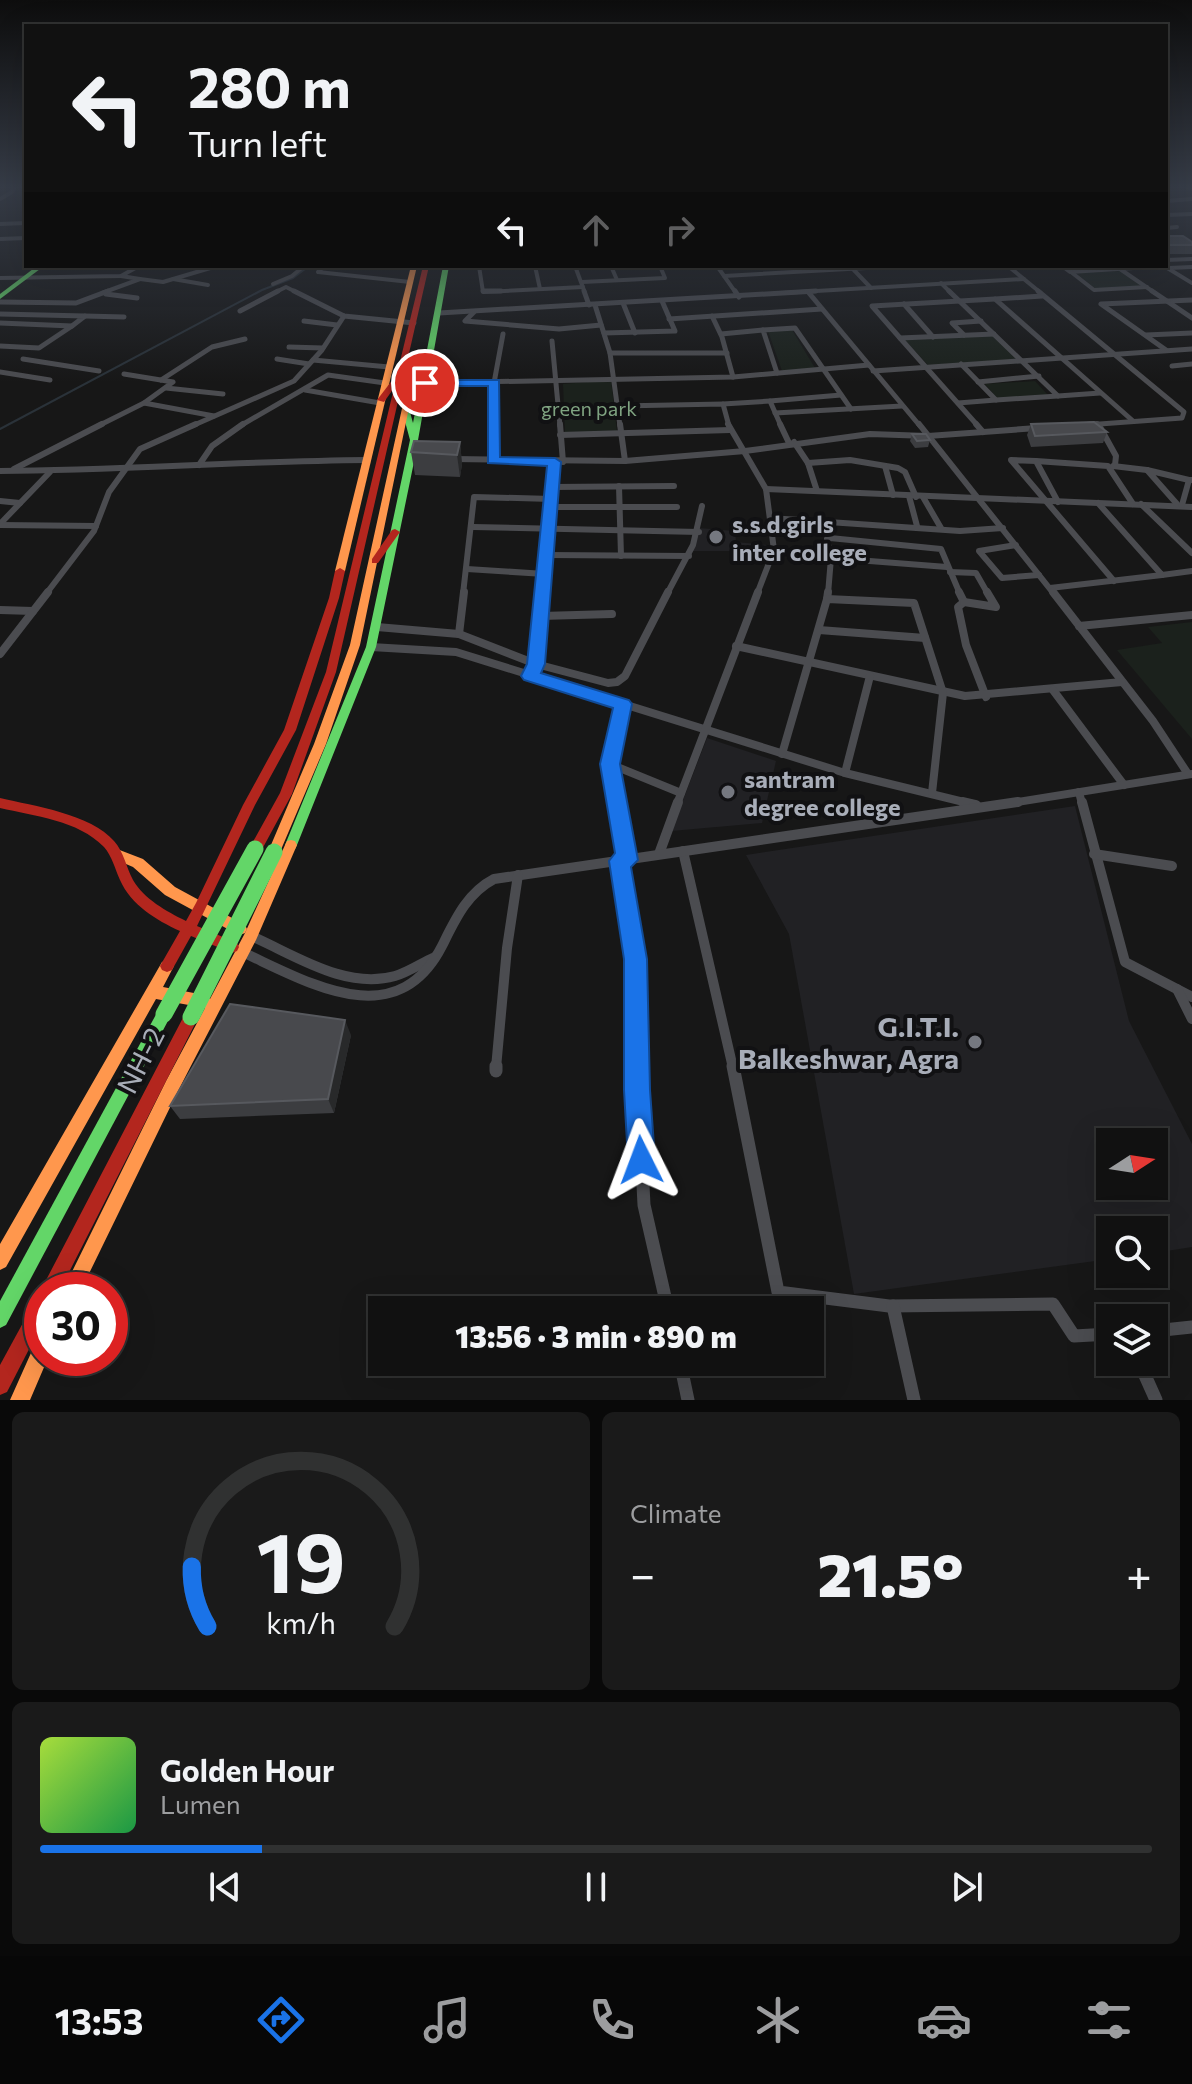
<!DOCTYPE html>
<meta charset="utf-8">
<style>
body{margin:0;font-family:Commissioner,sans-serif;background:#1a1a1a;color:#f1f3f6;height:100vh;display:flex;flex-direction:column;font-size:30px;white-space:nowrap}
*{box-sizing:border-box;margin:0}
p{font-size:26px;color:#9c9d9f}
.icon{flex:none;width:44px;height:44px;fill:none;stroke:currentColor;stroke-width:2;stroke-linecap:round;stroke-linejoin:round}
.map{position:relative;height:1400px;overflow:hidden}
.panel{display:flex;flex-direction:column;gap:12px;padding:12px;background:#090909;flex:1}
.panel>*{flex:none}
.banner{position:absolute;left:24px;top:24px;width:1144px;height:244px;border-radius:0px;box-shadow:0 8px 32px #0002,0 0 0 2px #303131;background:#111;color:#f1f3f6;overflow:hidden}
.needle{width:52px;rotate:78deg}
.buttons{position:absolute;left:1096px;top:1128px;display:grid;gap:16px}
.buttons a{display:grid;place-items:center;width:72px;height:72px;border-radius:0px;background:#111;box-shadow:0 8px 32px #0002,0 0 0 2px #303131;font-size:40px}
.speed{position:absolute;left:24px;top:1272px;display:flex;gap:16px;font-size:40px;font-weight:700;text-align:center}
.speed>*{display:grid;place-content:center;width:104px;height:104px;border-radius:50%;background:#111;box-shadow:0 8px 32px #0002,0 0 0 2px #303131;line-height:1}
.speed .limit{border:12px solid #d22;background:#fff;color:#111}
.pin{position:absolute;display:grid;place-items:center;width:68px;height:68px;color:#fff;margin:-34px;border:4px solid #fff;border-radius:50%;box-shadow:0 2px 8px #0007}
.me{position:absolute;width:88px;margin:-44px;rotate:357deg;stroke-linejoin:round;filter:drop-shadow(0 0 6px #0008)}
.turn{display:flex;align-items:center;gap:28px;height:168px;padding:0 32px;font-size:36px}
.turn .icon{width:104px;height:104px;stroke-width:2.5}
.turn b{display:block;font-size:56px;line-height:68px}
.lanes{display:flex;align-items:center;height:76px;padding:0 32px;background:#0003;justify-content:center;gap:40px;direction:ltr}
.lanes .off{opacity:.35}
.big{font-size:60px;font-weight:800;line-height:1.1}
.panel .card{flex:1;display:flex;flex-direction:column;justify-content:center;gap:12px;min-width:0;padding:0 28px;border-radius:12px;background:#1a1a1a}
.panel .dial{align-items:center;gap:0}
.dial svg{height:208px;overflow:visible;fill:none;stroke:#303131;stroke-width:7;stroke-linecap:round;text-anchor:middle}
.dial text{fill:#f1f3f6;stroke:none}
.song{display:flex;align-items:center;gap:24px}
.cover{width:96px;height:96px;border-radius:12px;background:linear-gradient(135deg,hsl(80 70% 55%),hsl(140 70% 35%))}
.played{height:8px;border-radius:4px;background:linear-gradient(90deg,#1a73e8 20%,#303131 20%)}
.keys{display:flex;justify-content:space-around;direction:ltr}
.heat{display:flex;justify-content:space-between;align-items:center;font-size:44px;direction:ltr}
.panel .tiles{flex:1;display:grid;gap:12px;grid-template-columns:1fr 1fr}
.card:last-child{grid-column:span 2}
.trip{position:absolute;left:368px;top:1296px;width:456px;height:80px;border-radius:0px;background:#111;box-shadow:0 8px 32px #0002,0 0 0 2px #303131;font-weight:800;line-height:80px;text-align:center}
.dock{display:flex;height:128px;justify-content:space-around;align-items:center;background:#070707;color:#9c9d9f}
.dock .icon{width:56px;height:56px}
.dock .selected{color:#1a73e8}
.dock b{font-size:36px;color:#f1f3f6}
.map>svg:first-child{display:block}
.built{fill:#212124;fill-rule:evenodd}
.green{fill:#1b211c}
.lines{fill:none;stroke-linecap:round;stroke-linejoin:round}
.stream{stroke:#2a3239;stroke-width:2}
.street-far5{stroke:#4b4c50;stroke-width:4}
.street-far4{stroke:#4b4c50;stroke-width:5}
.street-far3{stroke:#4b4c50;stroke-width:6}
.street-far2{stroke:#4b4c50;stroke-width:8}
.street-far1{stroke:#4b4c50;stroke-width:10}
.street{stroke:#4b4c50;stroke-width:13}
.fast{fill:#63d668;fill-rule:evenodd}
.slow{fill:#ff974d;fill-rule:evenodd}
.jam{fill:#b3261e;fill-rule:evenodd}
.fast-bridge{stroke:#63d668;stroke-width:17}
.wall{fill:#3c3d40}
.shaded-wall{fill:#28292a}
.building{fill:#48494d;stroke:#57595e;stroke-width:2}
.route{fill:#1a73e8;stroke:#114b97;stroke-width:2}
.poi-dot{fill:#757880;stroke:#111113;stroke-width:3}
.labels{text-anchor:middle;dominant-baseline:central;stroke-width:8;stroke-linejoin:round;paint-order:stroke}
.far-park-label{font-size:20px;fill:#7fa381;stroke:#111113}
.poi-label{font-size:24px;font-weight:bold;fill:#a8adb8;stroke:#111113;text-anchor:start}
.near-poi-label{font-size:28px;font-weight:bold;fill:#a8adb8;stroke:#111113;text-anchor:end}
.near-street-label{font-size:28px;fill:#a8adb8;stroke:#111113}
</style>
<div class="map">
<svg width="1192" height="1400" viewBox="0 0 1192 1400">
<rect width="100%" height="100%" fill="#171717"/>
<g class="built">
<path d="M699 528 735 531 736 542 767 545 766 552 735 548 729 551H692Z"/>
<path d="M707 738 776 761 762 823 671 831Z"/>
<path d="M1075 806 1129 1021 1192 1144V1247L1154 1253V1230H1110V1259L854 1294 789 934 746 855ZM1154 1142V1186H1110V1142Z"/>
</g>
<g class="green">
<path d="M1122 271 1142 286 1096 289 1076 273Z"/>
<path d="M792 330 815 368 782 371 768 331Z"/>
<path d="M993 335 1018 359 928 365 904 339Z"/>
<path d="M611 380 617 432 565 433 563 384Z"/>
<path d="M1035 381 1048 395 998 399 985 384Z"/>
<path d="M1192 622V739L1117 650 1162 643 1148 627Z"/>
</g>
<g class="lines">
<path class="stream" d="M0 429 262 290 293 278 309 266"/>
<g class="street-far5">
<path d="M1186 186 1192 189"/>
<path d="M0 199 12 192 15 186"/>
<path d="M1166 201 1192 199"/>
<path d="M1166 215 1192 214"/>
<path d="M0 224 26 223"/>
<path d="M1166 228 1177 227"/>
<path d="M0 239 26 238"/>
<path d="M1166 260 1192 259"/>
<path d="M303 266 322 268 318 272 410 282"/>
<path d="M479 266 483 292 583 287"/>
<path d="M535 266 540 289"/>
<path d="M575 266 585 293"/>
<path d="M611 266 617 280"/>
<path d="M717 266 736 293"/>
<path d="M1008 266 1041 293"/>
<path d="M1062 266 1070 272 1165 266"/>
<path d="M1164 266 1192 283"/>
<path d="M852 268 871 288"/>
<path d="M1169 268 1192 267"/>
<path d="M1120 269 1155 293"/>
<path d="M1071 272 1094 290 1147 287"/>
<path d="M724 276 902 266"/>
<path d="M0 278 121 276 139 266"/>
<path d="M140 279 163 282 217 266"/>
<path d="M173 279 208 285"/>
<path d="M582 282 665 278 660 266"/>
<path d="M941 283 951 293"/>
<path d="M273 284 292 276 304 266"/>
<path d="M102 293 140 279 121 276"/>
<path d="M274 293 286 287 298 293"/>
<path d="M782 293 1024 279"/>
</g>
<g class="street-far4">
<path d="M294 291 344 316 414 323"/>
<path d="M483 291H501"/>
<path d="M584 291 589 305"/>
<path d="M735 291 739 297"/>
<path d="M949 291 1058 396 1100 393"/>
<path d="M1038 291 1184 412 1182 418 1086 425"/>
<path d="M1152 291 1192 318"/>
<path d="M809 293 920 426"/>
<path d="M106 294 137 298"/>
<path d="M1042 296 995 299 1133 421"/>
<path d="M0 302 76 303 108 291"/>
<path d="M623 303 635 333"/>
<path d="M904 304 933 337"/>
<path d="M595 305 610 353 620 426"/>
<path d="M240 311 278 291"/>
<path d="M474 312 465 321 559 329 601 325"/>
<path d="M439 313 816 291"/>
<path d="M0 314 85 316 72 326"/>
<path d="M85 316 124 317"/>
<path d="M712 316 722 337 733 377"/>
<path d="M669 319 822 309"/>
<path d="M304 321 337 325"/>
<path d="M0 323 72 326 39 348 0 346"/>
<path d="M604 333 675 331 662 301"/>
<path d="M721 334 763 330"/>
<path d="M994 334 900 338 872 306 995 299"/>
<path d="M964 335 952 323 981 321"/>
<path d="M1146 335 1192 333"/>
<path d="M900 338 978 426"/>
<path d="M552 341 560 426"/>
<path d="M289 347 323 348"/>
<path d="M1166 350 1101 304 1192 300"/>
<path d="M610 353H727"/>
<path d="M23 359 99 371"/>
<path d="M277 359 309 364"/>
<path d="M313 360 389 367"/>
<path d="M961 364 996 400 1058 396"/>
<path d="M1172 366 1192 364"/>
<path d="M873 371 1192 349"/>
<path d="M0 372 50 380"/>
<path d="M777 373 763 330 795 328 851 409"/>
<path d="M161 380 212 347 245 339"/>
<path d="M978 382 1039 376"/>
<path d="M425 383 733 377 869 365"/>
<path d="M166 388 223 394"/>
<path d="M305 390 380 403"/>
<path d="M144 403 214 416"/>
<path d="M958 403 996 400"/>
<path d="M723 404 770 401"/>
<path d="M619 406 723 404 729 426"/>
<path d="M775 413 902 406"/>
<path d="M98 426 144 403 173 382 124 374"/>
<path d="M192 426 294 381 322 350 344 316"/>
<path d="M240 426 328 375 385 383"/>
<path d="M493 426 494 383 503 334"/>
<path d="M781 426 770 401 841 395"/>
</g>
<g class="street-far3">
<path d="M560 424 563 462"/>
<path d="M620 424 625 461"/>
<path d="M728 424 766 489 774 550 757 594"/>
<path d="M780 424 789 443"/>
<path d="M919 424 1054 594"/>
<path d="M976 424 983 432"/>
<path d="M1086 425 1097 424"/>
<path d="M1100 427 1116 456 1115 465"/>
<path d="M560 435 730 430"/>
<path d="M794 442 808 463 817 491"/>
<path d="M453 459 625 461 745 451 870 434 928 436 1037 428"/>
<path d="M493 461V424"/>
<path d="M1036 461 1108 466 1133 504"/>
<path d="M808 463 850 460 898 468 905 472 916 497"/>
<path d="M199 465 212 446 243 424"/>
<path d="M885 466 893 495"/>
<path d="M1113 466 1147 470"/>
<path d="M14 469 102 424"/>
<path d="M0 471C123 470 245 461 367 460"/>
<path d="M619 486 621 556"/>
<path d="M553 487 674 486"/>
<path d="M766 489 1192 507"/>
<path d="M909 496 917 526"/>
<path d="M923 497 941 528"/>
<path d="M0 501 20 503"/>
<path d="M1058 502 1036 461 1011 460 1114 581"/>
<path d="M1098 503 1162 575 1192 571"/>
<path d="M1141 504 1192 553"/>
<path d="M1177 504 1147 470 1189 480"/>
<path d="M1182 505 1189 480H1192"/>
<path d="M551 507H677"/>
<path d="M770 518 960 531 1003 528"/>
<path d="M0 524 50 472"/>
<path d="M0 525 96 526"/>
<path d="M473 527 699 532"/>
<path d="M1016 545 979 551 1002 578 1039 575"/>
<path d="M547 555 689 556"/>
<path d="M831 558 827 539 830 538 941 549 960 594"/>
<path d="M467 569 545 574"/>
<path d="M950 572 976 573 988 594"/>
<path d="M1050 588 1162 575"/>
<path d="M46 594 94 531 109 492 140 449 196 424"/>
<path d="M463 594 474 497 552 499"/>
<path d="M542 594 555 462"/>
<path d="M667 594 693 545 702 506"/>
<path d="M828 594 831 558 947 567"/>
</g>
<g class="street-far2">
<path d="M959 592 964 602 958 607 966 645 986 697"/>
<path d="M1053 592 1153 721 1188 774"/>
<path d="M827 599 828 592"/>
<path d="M964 602 996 607 987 592"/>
<path d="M0 610 33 611"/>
<path d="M541 616 612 614"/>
<path d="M1079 626 1192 615"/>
<path d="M377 627 459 634 536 664 608 683 617 682 625 676 668 592"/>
<path d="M819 630 925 638"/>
<path d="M459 634 464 592"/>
<path d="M736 646 965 696 1122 682"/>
<path d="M371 647 456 652 845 773 972 804"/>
<path d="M0 654 48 592"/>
<path d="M534 668 542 592"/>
<path d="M1053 690 1124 785"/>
<path d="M782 754 827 599 914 603 943 693 932 793"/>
<path d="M610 764 681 793"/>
<path d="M845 773 870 676"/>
<path d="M1079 792 1082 804"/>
<path d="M617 804 610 764 622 704"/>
<path d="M677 804 758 592"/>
<path d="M1005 804 1192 774"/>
</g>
<g class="street-far1">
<path d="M617 802 627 860"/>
<path d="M963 802 976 805"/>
<path d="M1082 802 1125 962 1192 997"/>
<path d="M683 851 733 1068"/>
<path d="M659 854 678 802"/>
<path d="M1094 854 1172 866"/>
<path d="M619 861 636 959 637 1068"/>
<path d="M251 936C295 955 345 990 395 976 409 972 421 963 435 957"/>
<path d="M242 952C308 982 396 1036 442 946 455 920 467 893 494 879L1018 802"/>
<path d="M1177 989 1192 1019"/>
<path d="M496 1068 507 948 518 875"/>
</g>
<g class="street">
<path d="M637 1066 644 1205 668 1310"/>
<path d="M733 1066 778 1292 889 1306 1053 1304 1074 1336 1110 1334"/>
<path d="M496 1071V1066"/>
<path d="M893 1306 914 1400"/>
<path d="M1154 1331 1192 1327"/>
<path d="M680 1362 688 1400"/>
<path d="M1139 1362 1156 1400"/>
</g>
<g class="fast">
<path d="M37 266H44L0 299V294Z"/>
<path d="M443 266H449L415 457 376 647 297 845 295 849 291 850 287 849 285 845 366 647 410 440 403 414 410 412 413 423Z"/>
<path d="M164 1007 169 1009 171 1014 169 1019 6 1325 0 1328V1301L159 1009Z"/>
</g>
<g class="slow">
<path d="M411 266H417L345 571 340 574 335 571Z"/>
<path d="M412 363 418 364 360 645 326 744 280 852 279 856 274 857 269 856 268 852 314 744 350 645Z"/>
<path d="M291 840 295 841 297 845 256 940 178 1091 81 1290H63L166 1081 205 1008 156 999 6 1267 0 1270V1244L162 962 167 960 172 962 174 966 163 987 204 995 210 999 245 933 285 845 287 841Z"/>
<path d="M117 849 143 859 175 887 245 925 247 929 245 933 240 935 235 933 165 895 133 867 112 858 111 854 112 850Z"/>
<path d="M42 1342V1358H48L30 1400H10L35 1344Z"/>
</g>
<g class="jam">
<path d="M423 266H429L336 672 292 794 260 853 255 854 250 853 249 849 280 793 326 672 394 388 384 402 377 400 397 374Z"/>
<path d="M395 529 400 532 378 563H372V559L392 530Z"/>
<path d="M340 568 345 571 339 598 296 730 255 805 197 926 237 943 239 947 237 951 232 953 191 936 172 970 167 972 162 970 160 966 180 931C156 920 131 905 120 880 115 869 112 856 104 847 78 820 34 816 0 808V798C34 806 91 814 114 841 124 852 126 867 133 880 144 899 166 911 186 921L196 903 243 805 284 730 329 598 335 571Z"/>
<path d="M191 1010 196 1012 198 1017 196 1022 60 1290H42V1292L41 1290 44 1284 186 1012Z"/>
<path d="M42 1296V1324L7 1392 0 1395V1365L36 1299Z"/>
</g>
<g class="fast-bridge">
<path d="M164 1014 255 849"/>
<path d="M191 1017 274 852"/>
</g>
</g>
<g class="wall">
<path d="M1166 236 1192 242V254H1166Z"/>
<path d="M1031 424 1107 432 1103 443 1031 447 1027 435Z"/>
<path d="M912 434 930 440 928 447 915 448 910 441Z"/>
<path d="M460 442 462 464 460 477 415 475 411 452Z"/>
<path d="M351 1035 334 1113 180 1119 170 1106Z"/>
</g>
<g class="shaded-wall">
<path d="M460 442 462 464 460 477 457 455Z"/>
<path d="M345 1020 351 1035 334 1113 328 1099Z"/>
</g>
<g class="building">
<path d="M1166 236H1183L1192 242V245H1170L1166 242Z"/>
<path d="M1094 422 1107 432 1035 436 1031 424Z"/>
<path d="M912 434H926L930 440 917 441Z"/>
<path d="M414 441 460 442 457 455 411 452Z"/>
<path d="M230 1004 345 1020 328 1099 170 1106Z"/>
</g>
<linearGradient id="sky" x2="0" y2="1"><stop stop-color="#0d0d0d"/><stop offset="0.49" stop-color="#363c47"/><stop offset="1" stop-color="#363c47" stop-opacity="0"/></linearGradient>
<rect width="1192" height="382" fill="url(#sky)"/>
<path class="route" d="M425 380H499L500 457 555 458 561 462 545 664 541 673 629 700 632 704 620 764 638 860 631 867 647 959 650 1090 655 1160 651 1169 641 1173 632 1169 628 1160 624 1090V959L609 861 615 853 600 764 613 708 524 680 521 676 527 664 547 466 488 463V386H421L419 383Z"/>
<g class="poi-dot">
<circle cx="716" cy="537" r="8"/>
<circle cx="728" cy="792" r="8"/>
<circle cx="975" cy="1042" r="8"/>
</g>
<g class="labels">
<g class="far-park-label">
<text x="589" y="408">green park</text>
</g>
<g class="poi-label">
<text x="732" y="523">s.s.d.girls<tspan x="732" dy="28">inter college</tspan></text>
<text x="744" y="778">santram<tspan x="744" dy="28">degree college</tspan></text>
</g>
<g class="near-poi-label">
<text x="959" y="1026">G.I.T.I.<tspan x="959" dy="32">Balkeshwar, Agra</tspan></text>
</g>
<g class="near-street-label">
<text transform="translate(140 1060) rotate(-63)">NH-2</text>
</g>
</g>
</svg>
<div class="buttons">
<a><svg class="needle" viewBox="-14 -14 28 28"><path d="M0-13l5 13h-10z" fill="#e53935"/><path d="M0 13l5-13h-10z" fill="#9c9d9f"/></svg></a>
<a><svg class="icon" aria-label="search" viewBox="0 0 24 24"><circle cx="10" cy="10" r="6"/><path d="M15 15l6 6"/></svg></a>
<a><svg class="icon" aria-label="layers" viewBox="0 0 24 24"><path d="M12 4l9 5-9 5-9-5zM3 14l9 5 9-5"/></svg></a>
</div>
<div class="speed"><div class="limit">30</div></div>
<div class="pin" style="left:425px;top:383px;background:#d93025"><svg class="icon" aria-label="arrive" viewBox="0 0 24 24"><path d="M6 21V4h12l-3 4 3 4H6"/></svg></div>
<svg class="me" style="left:641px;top:1160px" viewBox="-20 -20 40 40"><path d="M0-17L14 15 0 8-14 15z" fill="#1a73e8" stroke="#fff" stroke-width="4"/></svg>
<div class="trip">13:56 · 3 min · 890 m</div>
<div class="banner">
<div class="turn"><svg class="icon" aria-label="left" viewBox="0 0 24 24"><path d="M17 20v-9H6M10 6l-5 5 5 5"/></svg><div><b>280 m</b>Turn left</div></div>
<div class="lanes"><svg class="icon" aria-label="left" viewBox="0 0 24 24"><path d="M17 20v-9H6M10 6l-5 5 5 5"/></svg><svg class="icon off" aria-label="ahead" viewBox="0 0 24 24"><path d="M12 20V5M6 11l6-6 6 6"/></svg><svg class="icon off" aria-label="right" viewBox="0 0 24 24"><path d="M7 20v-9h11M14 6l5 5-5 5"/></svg></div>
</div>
</div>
<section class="panel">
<div class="tiles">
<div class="card dial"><svg viewBox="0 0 100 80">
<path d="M14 69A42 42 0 1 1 86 69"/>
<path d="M14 69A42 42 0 0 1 8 46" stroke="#1a73e8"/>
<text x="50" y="56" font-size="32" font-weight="700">19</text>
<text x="50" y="72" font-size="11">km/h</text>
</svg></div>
<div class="card"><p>Climate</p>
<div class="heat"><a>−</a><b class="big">21.5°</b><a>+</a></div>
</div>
<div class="card">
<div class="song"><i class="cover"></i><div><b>Golden Hour</b><p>Lumen</p></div></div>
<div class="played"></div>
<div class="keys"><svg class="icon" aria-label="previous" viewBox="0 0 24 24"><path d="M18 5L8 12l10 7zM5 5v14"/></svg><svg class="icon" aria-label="pause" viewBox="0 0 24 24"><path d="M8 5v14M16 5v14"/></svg><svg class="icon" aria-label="next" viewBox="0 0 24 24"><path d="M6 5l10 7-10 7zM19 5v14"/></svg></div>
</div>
</div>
</section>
<nav class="dock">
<b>13:53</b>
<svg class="icon selected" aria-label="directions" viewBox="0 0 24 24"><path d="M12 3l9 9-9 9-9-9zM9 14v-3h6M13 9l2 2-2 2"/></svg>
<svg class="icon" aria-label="music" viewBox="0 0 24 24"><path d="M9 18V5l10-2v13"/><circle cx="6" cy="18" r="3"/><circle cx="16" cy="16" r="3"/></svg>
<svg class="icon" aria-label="phone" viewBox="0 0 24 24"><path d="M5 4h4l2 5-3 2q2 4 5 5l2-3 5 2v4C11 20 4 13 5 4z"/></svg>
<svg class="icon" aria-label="climate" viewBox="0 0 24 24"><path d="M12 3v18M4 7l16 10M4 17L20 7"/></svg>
<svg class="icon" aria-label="car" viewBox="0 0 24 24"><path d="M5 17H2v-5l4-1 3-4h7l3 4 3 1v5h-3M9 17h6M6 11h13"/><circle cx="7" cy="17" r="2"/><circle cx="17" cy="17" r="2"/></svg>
<svg class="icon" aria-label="filters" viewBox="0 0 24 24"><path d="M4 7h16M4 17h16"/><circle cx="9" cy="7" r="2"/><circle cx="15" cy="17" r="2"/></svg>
</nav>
